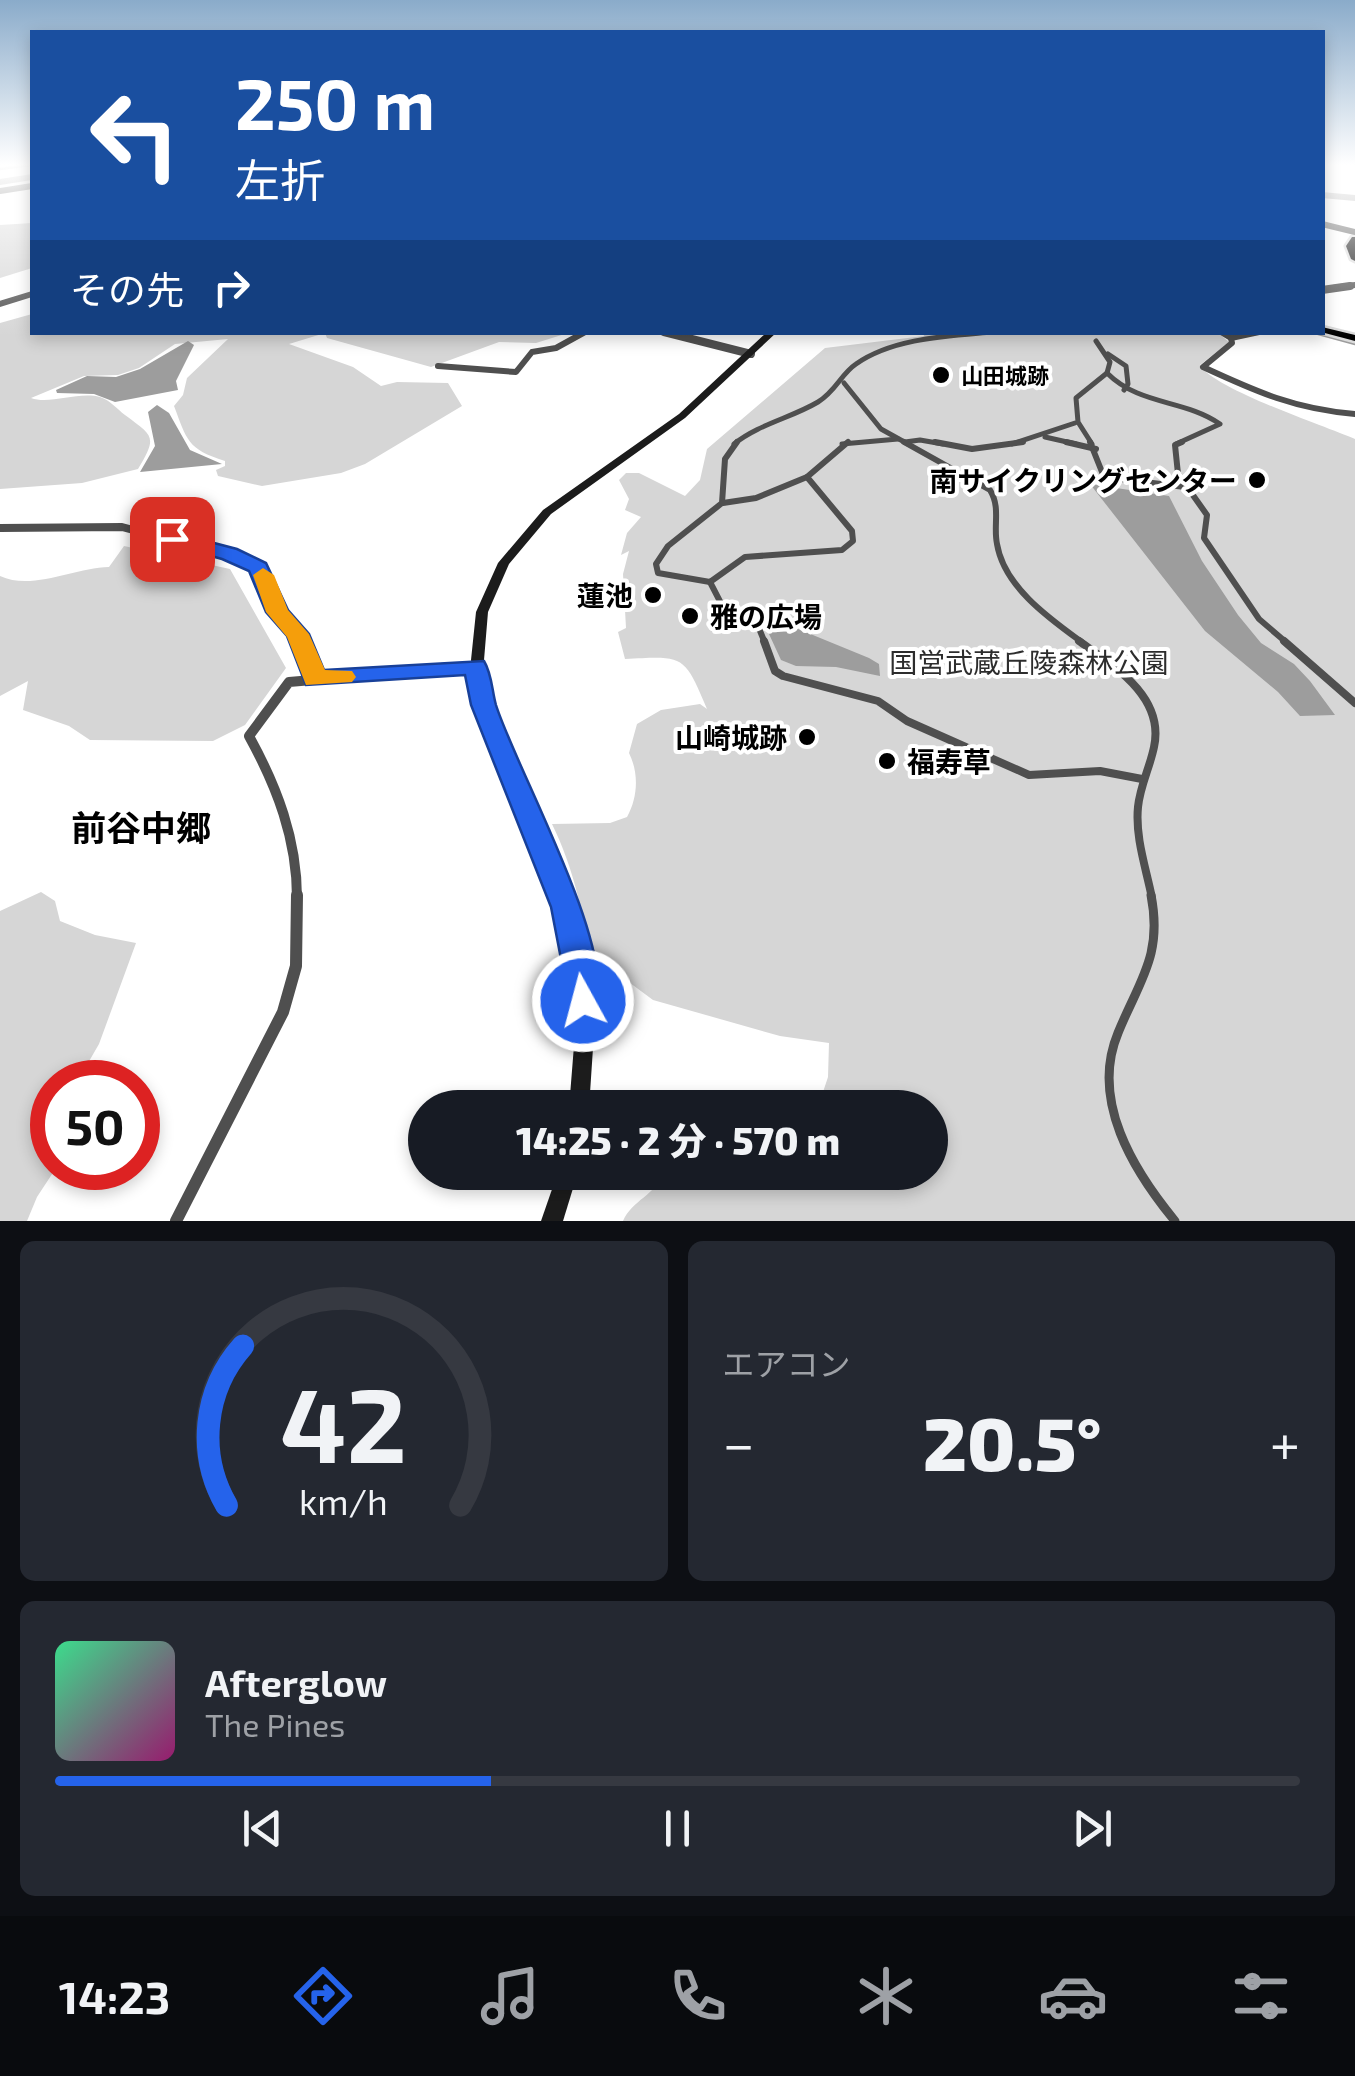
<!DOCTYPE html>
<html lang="ja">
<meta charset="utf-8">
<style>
body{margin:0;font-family:"Exo 2","Noto Sans JP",sans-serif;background:#242831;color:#f1f3f6;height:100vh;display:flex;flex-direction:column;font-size:38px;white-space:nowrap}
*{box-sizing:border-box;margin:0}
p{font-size:32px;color:#9ea1a6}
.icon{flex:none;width:55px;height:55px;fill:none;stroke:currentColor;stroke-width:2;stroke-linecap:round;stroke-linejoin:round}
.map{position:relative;height:1221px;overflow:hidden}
.details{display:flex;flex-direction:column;gap:20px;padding:20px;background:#0d0f14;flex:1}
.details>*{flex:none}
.banner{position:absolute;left:30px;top:30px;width:1295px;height:305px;border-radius:0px;box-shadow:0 5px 15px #0003;background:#1a4fa0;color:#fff;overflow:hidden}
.speed{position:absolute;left:30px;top:1060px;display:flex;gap:20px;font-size:50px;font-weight:700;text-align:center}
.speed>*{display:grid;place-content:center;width:130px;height:130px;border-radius:50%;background:#171b24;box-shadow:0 5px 15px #0003;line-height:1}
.speed .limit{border:15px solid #d22;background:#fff;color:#111}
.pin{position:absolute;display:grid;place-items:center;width:85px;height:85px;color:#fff;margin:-42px;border-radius:20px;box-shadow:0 5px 15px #0006}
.me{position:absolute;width:110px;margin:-55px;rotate:353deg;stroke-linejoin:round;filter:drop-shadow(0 0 8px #0008)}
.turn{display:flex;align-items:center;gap:35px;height:210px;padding:0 40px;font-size:45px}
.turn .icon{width:130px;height:130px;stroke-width:2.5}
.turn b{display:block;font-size:70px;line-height:85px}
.then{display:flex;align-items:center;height:95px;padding:0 40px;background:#0003;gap:20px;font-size:38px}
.big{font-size:75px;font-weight:800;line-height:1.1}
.details .widget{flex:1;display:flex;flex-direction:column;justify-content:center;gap:15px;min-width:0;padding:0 35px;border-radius:15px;background:#242831}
.details .dial{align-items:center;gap:0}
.dial svg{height:260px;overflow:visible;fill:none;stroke:#363941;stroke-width:7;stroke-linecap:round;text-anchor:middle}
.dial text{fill:#f1f3f6;stroke:none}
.song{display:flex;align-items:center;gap:30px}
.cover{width:120px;height:120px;border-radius:15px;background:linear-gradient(135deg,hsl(150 70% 55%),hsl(320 70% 35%))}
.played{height:10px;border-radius:5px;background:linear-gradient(90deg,#2563eb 35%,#363941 35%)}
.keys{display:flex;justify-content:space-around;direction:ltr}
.heat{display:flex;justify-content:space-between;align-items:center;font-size:55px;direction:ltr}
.details .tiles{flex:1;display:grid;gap:20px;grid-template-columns:1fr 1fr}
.widget:last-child{grid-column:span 2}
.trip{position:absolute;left:408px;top:1090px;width:540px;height:100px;border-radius:50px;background:#171b24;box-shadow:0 5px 15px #0003;font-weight:800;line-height:100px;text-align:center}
.dock{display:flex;height:160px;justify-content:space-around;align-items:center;background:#090b0e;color:#9ea1a6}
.dock .icon{width:70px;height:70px}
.dock .selected{color:#2563eb}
.dock b{font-size:45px;color:#f1f3f6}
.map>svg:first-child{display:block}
.green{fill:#d6d6d6}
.water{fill:#9d9d9d}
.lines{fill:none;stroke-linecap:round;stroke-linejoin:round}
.stream{stroke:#9d9d9d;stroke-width:2.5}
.river{fill:#9d9d9d;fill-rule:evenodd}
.primary-casing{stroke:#dbdbdb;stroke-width:5}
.pedestrian-far3{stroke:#4f4f4f;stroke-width:5}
.pedestrian-far2{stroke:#4f4f4f;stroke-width:6}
.pedestrian-far1{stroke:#4f4f4f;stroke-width:8}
.pedestrian{stroke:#4f4f4f;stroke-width:9}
.minor-far3{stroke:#4f4f4f;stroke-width:6}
.minor-far2{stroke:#4f4f4f;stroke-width:8}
.minor-far1{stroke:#4f4f4f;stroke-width:10}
.minor{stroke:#4f4f4f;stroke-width:12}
.tertiary-far1{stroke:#4f4f4f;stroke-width:6}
.tertiary{stroke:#4f4f4f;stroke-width:8}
.secondary{fill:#1c1c1c;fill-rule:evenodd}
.primary{fill:#000;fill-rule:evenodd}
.route{fill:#2563eb;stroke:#184099;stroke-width:2.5}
.slow{fill:#f59e0b}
.poi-dot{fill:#000;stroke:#fff;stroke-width:4}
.labels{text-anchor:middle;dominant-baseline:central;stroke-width:8;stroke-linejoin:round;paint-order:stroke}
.far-poi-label{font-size:22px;font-weight:bold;fill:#000;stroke:#fff;text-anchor:start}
.poi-label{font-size:28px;font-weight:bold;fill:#000;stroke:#fff;text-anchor:end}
.park-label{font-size:28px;fill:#2d2d2d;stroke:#fff}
.near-neighbourhood-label{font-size:35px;font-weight:bold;fill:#000;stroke:#fff}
</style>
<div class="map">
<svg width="1355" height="1221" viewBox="0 0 1355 1221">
<rect width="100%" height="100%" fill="#fff"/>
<g class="green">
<path d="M32 223V268L0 278V225Z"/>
<path d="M32 314V332L568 333 536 343 499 342 431 367 327 338 325 333 289 344 353 367 381 386 397 382 448 383 462 406 365 464 341 473 262 486 218 476 216 470 225 466V461C187 449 187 440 174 406L183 395 187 378 228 339 175 344 139 368 118 375 84 376 31 398C50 405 78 391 100 397 110 400 117 409 125 415 153 436 158 436 138 469L82 483 0 489V323Z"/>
<path d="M923 332 1218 333 1229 342 1200 365C1214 389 1322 425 1355 439V1221H623C632 1200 656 1195 663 1173L930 1172V1108L818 1107 828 1077 829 1043 780 1036 653 1000 622 977 591 961C583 913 574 869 552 824L610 823 627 817C638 797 639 773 629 753L637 724 661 710 700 704 707 709C684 654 684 656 625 659L618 632 626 628 623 574 629 551 621 555 627 533 641 517 625 510 629 499 619 480 626 473H639L685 496 700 480 707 449 825 348 924 336Z"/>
<path d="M124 546 230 569 286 668 245 725 213 741 90 740 69 726 23 710 28 681 0 696V576C32 591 74 568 109 567Z"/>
<path d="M41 892 55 901 60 921 95 935 136 943 99 1044 77 1082H52V1168H56L37 1197 27 1221H0V911Z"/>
</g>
<g class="water">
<path d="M188 341 194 345 176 381 178 390 115 402 94 394 57 393 56 390 87 376 116 377 140 369Z"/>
<path d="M157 405 169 413 190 450 222 464 140 472 155 446 148 412Z"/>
<path d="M1090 484 1169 496 1202 561 1238 615 1261 643 1294 664 1310 681 1335 715 1300 716 1278 692 1205 631Z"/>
<path d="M786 624 869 658 879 664 880 676 836 667 796 666 781 660 769 634 771 627Z"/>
</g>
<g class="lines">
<g class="stream">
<path d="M0 169 30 165"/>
<path d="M1311 332 1355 344"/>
</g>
<g class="river">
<path d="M32 174V180L0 185V179Z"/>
<path d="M1322 192 1355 195V201L1322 198Z"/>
</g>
<defs>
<g id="primary">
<path d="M1352 237H1355V261L1351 259 1346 246Z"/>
<path d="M1322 327 1355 335V341L1321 332Z"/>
</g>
</defs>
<use href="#primary" class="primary-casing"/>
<g class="pedestrian-far3">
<path d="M1096 341 1110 362 1107 373C1140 406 1184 399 1220 424L1176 444"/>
<path d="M1108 354 1126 366 1128 384 1124 390"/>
<path d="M844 383 881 429 908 444"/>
<path d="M1045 437 1076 444"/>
<path d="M905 442 920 440 943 444"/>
<path d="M734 444C759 424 791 418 818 402 836 391 841 374 856 364 893 338 948 336 992 332"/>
<path d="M842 444 898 439"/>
<path d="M1012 444 1075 423"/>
<path d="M1092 444 1078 422 1076 398 1107 373"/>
</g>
<g class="pedestrian-far2">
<path d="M737 442 725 459 722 503 668 546 656 564 658 573 710 582 745 557 842 550 853 541 852 531 807 477 848 442"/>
<path d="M904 442 990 490C1001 508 993 525 997 544 1004 587 1050 619 1083 643"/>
<path d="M935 442 972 449 1023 442"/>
<path d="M1066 442 1096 449"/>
<path d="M1090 442 1104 477 1185 487"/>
<path d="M1182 442 1175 445 1178 474 1207 515 1204 538 1259 619 1287 643"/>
<path d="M723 503 756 498 807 477"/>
<path d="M710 582 726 613 756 621 765 643"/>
</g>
<g class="pedestrian-far1">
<path d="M764 641 775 671 783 676 878 701 907 721 1029 775 1100 771 1142 779"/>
<path d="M1079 641C1114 666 1165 697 1154 747 1150 767 1140 786 1138 807 1135 837 1146 868 1152 898"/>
<path d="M1284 641 1355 703"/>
</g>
<path class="pedestrian" d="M1151 895C1163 956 1139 981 1118 1033 1090 1100 1133 1170 1175 1221"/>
<g class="minor-far3">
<path d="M0 304 32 294"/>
<path d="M1221 332 1231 338 1259 332"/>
<path d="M1231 338 1232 343 1203 367C1257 392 1295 409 1355 414"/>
<path d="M438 366 516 372 532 352 556 348 585 332"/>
</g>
<path class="minor-far2" d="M0 528 122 527 252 562 264 575 277 613 301 643"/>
<g class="minor-far1">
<path d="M300 641 315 679"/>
<path d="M297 898C297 839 277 787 249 736L289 682 476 666"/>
</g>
<path class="minor" d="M176 1221 283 1012 296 966 297 895"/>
<g class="tertiary-far1">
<path d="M0 191 32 186"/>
<path d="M1322 224 1355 232"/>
<path d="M1333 288 1355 285"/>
</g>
<g class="tertiary">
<path d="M1322 290 1350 286"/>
<path d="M664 332 751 354"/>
</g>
<g class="secondary">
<path d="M767 332H777L685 418 551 514 509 564 488 612 484 660 493 707 510 755 555 856 574 910 586 959 594 1033 589 1108H569L575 1033 569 959 558 910 539 856 496 755 479 707 471 660 476 612 498 563 543 510 679 414Z"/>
<path d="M558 1172H578L563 1221H541Z"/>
</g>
<use href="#primary" class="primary"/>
</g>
<linearGradient id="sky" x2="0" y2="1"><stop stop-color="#8aabca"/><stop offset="0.49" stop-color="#fff"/><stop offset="1" stop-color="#fff" stop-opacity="0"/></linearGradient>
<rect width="1355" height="336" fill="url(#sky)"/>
<path class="route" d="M172 532 237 549 266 563 288 610 309 634 324 670 484 661C492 674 492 691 496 705 516 769 621 955 594 1011L583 1015 571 1011 551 907 471 705 465 675 306 685 287 636 266 612 249 571 222 559 164 543 161 539Z"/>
<path class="slow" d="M263 568 274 575 288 610 309 634 325 670 352 671 356 677 352 682 306 685 287 637 266 612 253 575Z"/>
<g class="poi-dot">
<circle cx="941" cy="375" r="10"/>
<circle cx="1257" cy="480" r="10"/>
<circle cx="653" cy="595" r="10"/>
<circle cx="690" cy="616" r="10"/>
<circle cx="807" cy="737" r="10"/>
<circle cx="887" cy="761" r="10"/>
</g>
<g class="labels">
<g class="far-poi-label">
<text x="961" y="375">山田城跡</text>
</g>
<g class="poi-label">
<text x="1237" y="480">南サイクリングセンター</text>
<text x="633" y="595">蓮池</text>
<text x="710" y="616" text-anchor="start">雅の広場</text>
<text x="787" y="737">山崎城跡</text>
<text x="907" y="761" text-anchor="start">福寿草</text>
</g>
<g class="park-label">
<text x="1029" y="662">国営武蔵丘陵森林公園</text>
</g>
<g class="near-neighbourhood-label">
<text x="141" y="827">前谷中郷</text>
</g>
</g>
</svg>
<div class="speed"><div class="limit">50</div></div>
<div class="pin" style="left:172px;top:539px;background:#d93025"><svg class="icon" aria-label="arrive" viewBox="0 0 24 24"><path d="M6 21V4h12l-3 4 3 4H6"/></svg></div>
<svg class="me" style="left:583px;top:1001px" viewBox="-20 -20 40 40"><circle r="17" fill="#2563eb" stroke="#fff" stroke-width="3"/><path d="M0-11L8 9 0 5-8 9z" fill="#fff"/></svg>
<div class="trip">14:25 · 2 分 · 570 m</div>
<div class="banner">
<div class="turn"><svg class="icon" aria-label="left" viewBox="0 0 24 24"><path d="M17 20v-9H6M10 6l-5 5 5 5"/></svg><div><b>250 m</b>左折</div></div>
<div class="then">その先<svg class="icon" aria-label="right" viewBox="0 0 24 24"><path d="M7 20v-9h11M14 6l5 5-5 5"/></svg></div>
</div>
</div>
<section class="details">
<div class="tiles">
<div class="widget dial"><svg viewBox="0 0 100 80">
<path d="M14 69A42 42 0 1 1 86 69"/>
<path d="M14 69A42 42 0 0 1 19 20" stroke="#2563eb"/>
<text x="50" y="56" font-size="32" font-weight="700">42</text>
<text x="50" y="72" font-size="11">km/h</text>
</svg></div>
<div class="widget"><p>エアコン</p>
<div class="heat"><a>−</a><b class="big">20.5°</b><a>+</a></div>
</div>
<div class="widget">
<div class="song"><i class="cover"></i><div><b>Afterglow</b><p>The Pines</p></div></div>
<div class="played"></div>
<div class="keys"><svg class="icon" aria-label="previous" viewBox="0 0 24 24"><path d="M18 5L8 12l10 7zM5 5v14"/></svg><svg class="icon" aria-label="pause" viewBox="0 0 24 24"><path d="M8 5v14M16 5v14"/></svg><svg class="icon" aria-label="next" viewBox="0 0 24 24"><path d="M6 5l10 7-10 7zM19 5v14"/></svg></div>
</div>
</div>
</section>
<nav class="dock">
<b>14:23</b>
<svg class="icon selected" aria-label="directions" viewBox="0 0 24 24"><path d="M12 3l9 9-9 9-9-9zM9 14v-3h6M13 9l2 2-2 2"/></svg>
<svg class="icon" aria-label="music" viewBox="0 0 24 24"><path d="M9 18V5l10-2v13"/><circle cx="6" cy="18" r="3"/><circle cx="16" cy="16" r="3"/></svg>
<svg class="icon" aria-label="phone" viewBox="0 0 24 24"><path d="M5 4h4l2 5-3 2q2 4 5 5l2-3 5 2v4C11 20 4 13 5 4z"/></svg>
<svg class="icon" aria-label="climate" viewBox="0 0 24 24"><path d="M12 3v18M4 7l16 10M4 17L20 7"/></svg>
<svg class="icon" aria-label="car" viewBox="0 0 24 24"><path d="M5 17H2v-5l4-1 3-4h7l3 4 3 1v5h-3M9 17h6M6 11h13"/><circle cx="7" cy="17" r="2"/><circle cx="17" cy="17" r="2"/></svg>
<svg class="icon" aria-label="filters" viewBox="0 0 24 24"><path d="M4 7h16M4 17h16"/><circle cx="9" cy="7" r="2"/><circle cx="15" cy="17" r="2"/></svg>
</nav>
